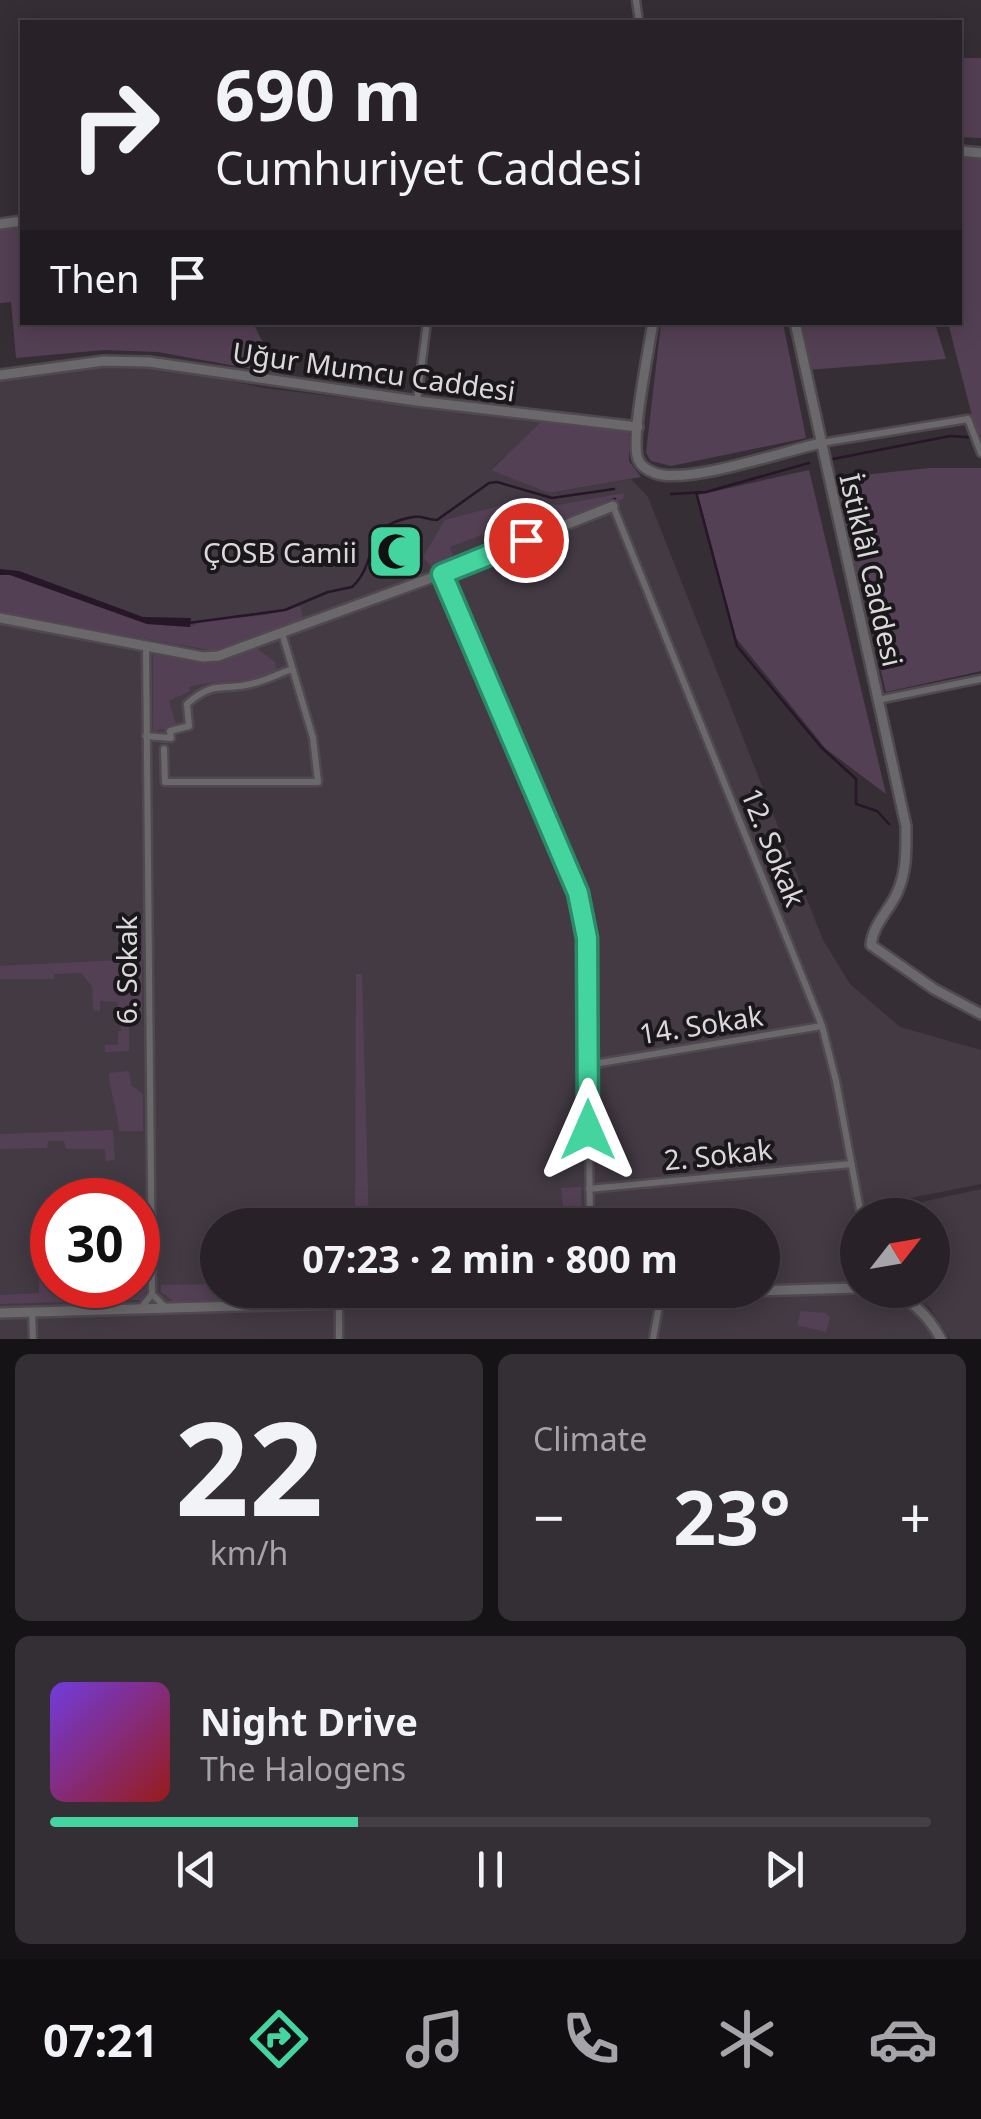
<!DOCTYPE html>
<meta charset="utf-8">
<style>
body{margin:0;font-family:"Noto Sans",sans-serif;background:#342f34;color:#f1f3f6;height:100vh;display:flex;flex-direction:column;font-size:38px;white-space:nowrap}
*{box-sizing:border-box;margin:0}
p{font-size:32px;color:#a5a4a8}
.icon{flex:none;width:55px;height:55px;fill:none;stroke:currentColor;stroke-width:2;stroke-linecap:round;stroke-linejoin:round}
.map{position:relative;height:1339px;overflow:hidden}
.side{display:flex;flex-direction:column;gap:15px;padding:15px;background:#161316;flex:1}
.side>*{flex:none}
.guide{position:absolute;left:20px;top:20px;width:942px;height:305px;border-radius:0px;box-shadow:0 5px 25px #0003,0 0 0 2px #443f45;background:#282228;color:#f1f3f6;overflow:hidden}
.needle{width:65px;rotate:59deg}
.fabs{position:absolute;left:840px;top:1198px;display:grid;gap:20px}
.fabs a{display:grid;place-items:center;width:110px;height:110px;border-radius:50%;background:#282228;box-shadow:0 5px 25px #0003,0 0 0 2px #443f45;font-size:50px}
.speed{position:absolute;left:30px;top:1178px;display:flex;gap:20px;font-size:50px;font-weight:700;text-align:center}
.speed>*{display:grid;place-content:center;width:130px;height:130px;border-radius:50%;background:#282228;box-shadow:0 5px 25px #0003,0 0 0 2px #443f45;line-height:1}
.speed .limit{border:15px solid #d22;background:#fff;color:#111}
.pin{position:absolute;display:grid;place-items:center;width:85px;height:85px;color:#fff;margin:-42px;border:5px solid #fff;border-radius:50%;box-shadow:0 2px 10px #0007}
.me{position:absolute;width:110px;margin:-55px;rotate:0deg;stroke-linejoin:round;filter:drop-shadow(0 0 8px #0008)}
.turn{display:flex;align-items:center;gap:35px;height:210px;padding:0 30px;font-size:45px}
.turn .icon{width:130px;height:130px;stroke-width:2.5}
.turn b{display:block;font-size:70px;line-height:85px}
.then{display:flex;align-items:center;height:95px;padding:0 30px;background:#0003;gap:20px;font-size:38px}
.big{font-size:75px;font-weight:700;line-height:1.1}
.side .card{flex:1;display:flex;flex-direction:column;justify-content:center;gap:15px;min-width:0;padding:0 35px;border-radius:15px;background:#342f34}
.side .dial{align-items:center;gap:0}
.dial b{font-size:130px;line-height:1}
.song{display:flex;align-items:center;gap:30px}
.cover{width:120px;height:120px;border-radius:15px;background:linear-gradient(135deg,hsl(260 70% 55%),hsl(0 70% 35%))}
.played{height:10px;border-radius:5px;background:linear-gradient(90deg,#43d4a0 35%,#443f45 35%)}
.keys{display:flex;justify-content:space-around;direction:ltr}
.heat{display:flex;justify-content:space-between;align-items:center;font-size:55px;direction:ltr}
.side .tiles{flex:1;display:grid;gap:15px;grid-template-columns:1fr 1fr}
.card:last-child{grid-column:span 2}
.trip{position:absolute;left:200px;top:1208px;width:580px;height:100px;border-radius:50px;background:#282228;box-shadow:0 5px 25px #0003,0 0 0 2px #443f45;font-weight:700;line-height:100px;text-align:center}
.dock{display:flex;height:160px;justify-content:space-around;align-items:center;background:#100e10;color:#a5a4a8}
.dock .icon{width:70px;height:70px}
.dock .on{color:#43d4a0}
.dock b{font-size:45px;color:#f1f3f6}
.map>svg:first-child{display:block}
.built{fill:#433a44;fill-rule:evenodd}
.green{fill:#544054}
.water{fill:#271528}
.lines{fill:none;stroke-linecap:round;stroke-linejoin:round}
.stream{stroke:#271528;stroke-width:2.5}
.minor-casing{stroke:#504950;stroke-width:11}
.tertiary-casing{stroke:#504950;stroke-width:14}
.minor{stroke:#6b686b;stroke-width:6}
.tertiary{stroke:#6b686b;stroke-width:9}
.route-casing{stroke:#2c8a68;stroke-width:25}
.route{stroke:#43d4a0;stroke-width:18}
.labels{text-anchor:middle;dominant-baseline:central;stroke-width:8;stroke-linejoin:round;paint-order:stroke}
.street-label{font-size:28px;fill:#dbd7db;stroke:#1a181a}
.poi-label{font-size:28px;fill:#dbd7db;stroke:#1a181a;text-anchor:end}
</style>
<div class="map">
<svg width="981" height="1339" viewBox="0 0 981 1339">
<rect width="100%" height="100%" fill="#352e35"/>
<path class="built" d="M119 365 163 367 264 388 543 422 491 469 549 493 631 479 648 497 823 940 850 984 900 1027 981 1050V1184L866 1207 867 1210 917 1203 981 1189V1339H950L930 1308 904 1290H932V1215L868 1214 858 1215V1290H892L927 1323 935 1339H0V379ZM52 1200H138V1285H52ZM218 1225H762V1290H218Z"/>
<g class="green">
<path d="M960 58H981V138L960 137Z"/>
<path d="M960 156 981 158V435H977L948 323 960 322Z"/>
<path d="M22 225V322L253 323 279 374 158 352 104 350 16 358 11 302 0 303V229Z"/>
<path d="M661 323H783L806 438 671 466 651 461 646 453Z"/>
<path d="M799 323H935L946 359 808 370Z"/>
<path d="M541 422 629 432V461L641 477 549 493 491 470Z"/>
<path d="M929 468H981V671L886 692 835 478Z"/>
<path d="M809 470 886 794 826 749 736 638 698 495Z"/>
<path d="M624 493 623 499 536 532 529 517 450 547 456 563 435 571 423 557 445 520 517 501 558 505Z"/>
<path d="M0 575H10L147 624 190 627 206 620 267 615 300 606 304 621 215 651 0 613Z"/>
<path d="M256 648 275 662 278 673C248 684 215 679 189 687L190 691 169 701 177 727 153 731V655L161 653 218 660Z"/>
<path d="M142 923H145L147 959 142 960V1012L129 1016V1051L105 1052V1045H118V1031H121L118 1002 100 1001V1011L93 1010 92 986 81 973 54 974V979H0V966L142 959Z"/>
<path d="M356 974H362L369 1225H355Z"/>
<path d="M129 1071 131 1085 143 1094V1131H119C118 1109 110 1095 109 1073Z"/>
<path d="M113 1130 115 1160 106 1161 105 1149H66L64 1141H48L47 1148 0 1149V1134Z"/>
<path d="M581 1187 582 1225H565L561 1188Z"/>
<path d="M138 1261H145L146 1290 141 1300 0 1304V1295L39 1293V1280L74 1287 138 1285Z"/>
<path d="M217 1284 218 1290H370V1296L173 1301 161 1292V1285Z"/>
<path d="M801 1311 826 1313 830 1318 826 1332 797 1325Z"/>
</g>
<path class="water" d="M0 569 19 571 143 617 191 618 190 627 147 624 10 575H0Z"/>
<g class="lines">
<g class="stream">
<path d="M833 459 950 436 981 438"/>
<path d="M696 492 737 646 821 747 856 779V804L877 811 889 824"/>
<path d="M671 494 706 492 809 463"/>
<path d="M608 502 615 499"/>
<path d="M188 623 285 610 328 592 352 587C381 560 359 526 413 517 421 515 427 520 437 520L489 483 497 482 552 498 614 489"/>
</g>
<defs>
<g id="minor">
<path d="M636 0 639 22"/>
<path d="M417 401 427 322"/>
<path d="M821 443 968 419 981 453"/>
<path d="M613 506 822 1026 836 1081 861 1215"/>
<path d="M442 574 579 893 587 938 590 1225"/>
<path d="M146 646 152 1294"/>
<path d="M878 700 981 679"/>
<path d="M146 736 171 738 170 731 189 726 187 704C212 682 218 690 246 685 261 683 278 674 292 669"/>
<path d="M164 749 165 782H318L313 738 282 633"/>
<path d="M588 1065 822 1026"/>
<path d="M589 1189 851 1164"/>
<path d="M141 1308 152 1294 166 1308"/>
<path d="M32 1312 33 1339"/>
<path d="M339 1339V1305"/>
<path d="M653 1339 661 1295"/>
</g>
<g id="tertiary">
<path d="M960 151 981 153"/>
<path d="M0 224 22 221"/>
<path d="M653 322C649 349 630 440 638 459 641 468 654 474 663 475 699 480 782 452 821 443"/>
<path d="M795 322 906 826C906 850 907 871 897 893 889 911 873 924 871 945L934 989 981 1014"/>
<path d="M0 375 104 361 149 362 417 401 638 427"/>
<path d="M0 618 203 657 218 656 442 574 613 506"/>
<path d="M886 1290C911 1298 929 1317 941 1339"/>
<path d="M0 1313 858 1288"/>
</g>
</defs>
<use href="#minor" class="minor-casing"/>
<use href="#tertiary" class="tertiary-casing"/>
<use href="#minor" class="minor"/>
<use href="#tertiary" class="tertiary"/>
</g>
<g class="lines">
<defs>
<path id="route" d="M526 540 442 574 578 893 587 938 588 1130"/>
</defs>
<use href="#route" class="route-casing"/>
<use href="#route" class="route"/>
</g>
<defs>
<symbol id="mosque-square" viewBox="-11 -11 22 22"><rect x="-9" y="-9" width="18" height="18" rx="4" fill="#43d4a0" stroke="#1a181a"/><path d="M3.5-4.9A6 6 0 1 0 3.5 4.9A5 5 0 1 1 3.5-4.9Z" fill="#111"/></symbol>
</defs>
<g fill-rule="evenodd">
<use href="#mosque-square" x="364" y="520" width="63" height="63"/>
</g>
<g class="labels">
<g class="street-label">
<text transform="translate(374 371) rotate(8)">Uğur Mumcu Caddesi</text>
<text transform="translate(872 570) rotate(77)">İstiklâl Caddesi</text>
<text transform="translate(774 847) rotate(68)">12. Sokak</text>
<text transform="translate(126 970) rotate(-90)">6. Sokak</text>
<text transform="translate(701 1024) rotate(-9)">14. Sokak</text>
<text transform="translate(718 1154) rotate(-6)">2. Sokak</text>
</g>
<g class="poi-label">
<text x="357" y="552">ÇOSB Camii</text>
</g>
</g>
</svg>
<div class="fabs">
<a><svg class="needle" viewBox="-14 -14 28 28"><path d="M0-13l5 13h-10z" fill="#e53935"/><path d="M0 13l5-13h-10z" fill="#a5a4a8"/></svg></a>
</div>
<div class="speed"><div class="limit">30</div></div>
<div class="pin" style="left:526px;top:540px;background:#d93025"><svg class="icon" aria-label="arrive" viewBox="0 0 24 24"><path d="M6 21V4h12l-3 4 3 4H6"/></svg></div>
<svg class="me" style="left:588px;top:1130px" viewBox="-20 -20 40 40"><path d="M0-17L14 15 0 8-14 15z" fill="#43d4a0" stroke="#fff" stroke-width="4"/></svg>
<div class="trip">07:23 · 2 min · 800 m</div>
<div class="guide">
<div class="turn"><svg class="icon" aria-label="right" viewBox="0 0 24 24"><path d="M7 20v-9h11M14 6l5 5-5 5"/></svg><div><b>690 m</b>Cumhuriyet Caddesi</div></div>
<div class="then">Then<svg class="icon" aria-label="arrive" viewBox="0 0 24 24"><path d="M6 21V4h12l-3 4 3 4H6"/></svg></div>
</div>
</div>
<section class="side">
<div class="tiles">
<div class="card dial"><b>22</b><p>km/h</p></div>
<div class="card"><p>Climate</p>
<div class="heat"><a>−</a><b class="big">23°</b><a>+</a></div>
</div>
<div class="card">
<div class="song"><i class="cover"></i><div><b>Night Drive</b><p>The Halogens</p></div></div>
<div class="played"></div>
<div class="keys"><svg class="icon" aria-label="previous" viewBox="0 0 24 24"><path d="M18 5L8 12l10 7zM5 5v14"/></svg><svg class="icon" aria-label="pause" viewBox="0 0 24 24"><path d="M8 5v14M16 5v14"/></svg><svg class="icon" aria-label="next" viewBox="0 0 24 24"><path d="M6 5l10 7-10 7zM19 5v14"/></svg></div>
</div>
</div>
</section>
<nav class="dock">
<b>07:21</b>
<svg class="icon on" aria-label="directions" viewBox="0 0 24 24"><path d="M12 3l9 9-9 9-9-9zM9 14v-3h6M13 9l2 2-2 2"/></svg>
<svg class="icon" aria-label="music" viewBox="0 0 24 24"><path d="M9 18V5l10-2v13"/><circle cx="6" cy="18" r="3"/><circle cx="16" cy="16" r="3"/></svg>
<svg class="icon" aria-label="phone" viewBox="0 0 24 24"><path d="M5 4h4l2 5-3 2q2 4 5 5l2-3 5 2v4C11 20 4 13 5 4z"/></svg>
<svg class="icon" aria-label="climate" viewBox="0 0 24 24"><path d="M12 3v18M4 7l16 10M4 17L20 7"/></svg>
<svg class="icon" aria-label="car" viewBox="0 0 24 24"><path d="M5 17H2v-5l4-1 3-4h7l3 4 3 1v5h-3M9 17h6M6 11h13"/><circle cx="7" cy="17" r="2"/><circle cx="17" cy="17" r="2"/></svg>
</nav>
